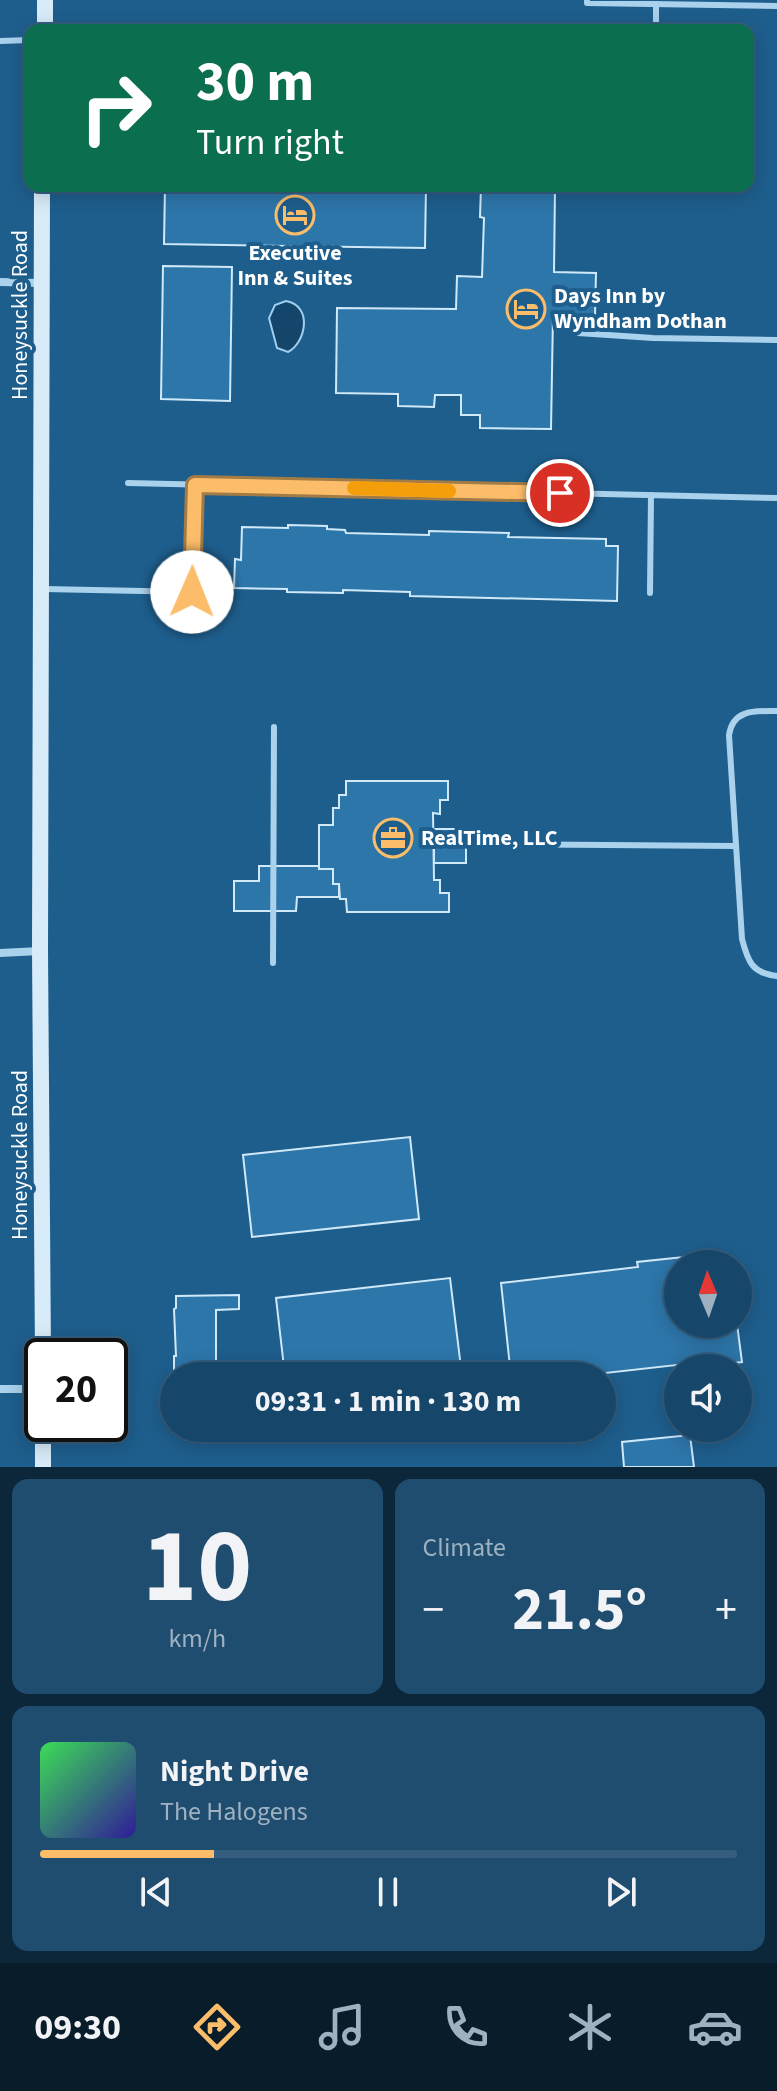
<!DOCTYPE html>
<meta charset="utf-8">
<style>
body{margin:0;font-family:"Source Sans 3",sans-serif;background:#1f4d70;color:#f1f3f6;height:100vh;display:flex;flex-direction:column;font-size:30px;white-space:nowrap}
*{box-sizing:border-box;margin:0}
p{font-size:26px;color:#9eb1c1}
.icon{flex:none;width:44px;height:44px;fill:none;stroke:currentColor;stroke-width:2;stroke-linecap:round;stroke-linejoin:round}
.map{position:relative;height:1467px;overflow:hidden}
.side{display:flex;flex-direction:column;gap:12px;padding:12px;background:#0c263a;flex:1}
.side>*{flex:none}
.hud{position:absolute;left:24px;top:24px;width:730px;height:168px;border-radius:16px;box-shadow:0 4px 20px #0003,0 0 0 2px #355e7e;background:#0b6e4f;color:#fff;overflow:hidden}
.needle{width:52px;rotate:358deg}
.controls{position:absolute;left:664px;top:1250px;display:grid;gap:16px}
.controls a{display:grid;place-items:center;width:88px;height:88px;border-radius:50%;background:#16466a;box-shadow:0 4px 20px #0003,0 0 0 2px #355e7e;font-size:40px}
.speed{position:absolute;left:24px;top:1338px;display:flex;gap:16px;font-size:40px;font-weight:700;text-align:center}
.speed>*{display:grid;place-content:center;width:104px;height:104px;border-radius:50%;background:#16466a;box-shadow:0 4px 20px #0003,0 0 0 2px #355e7e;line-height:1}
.speed .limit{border:4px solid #111;border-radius:12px;background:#fff;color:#111}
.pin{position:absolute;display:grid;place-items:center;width:68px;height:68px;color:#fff;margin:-34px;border:4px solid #fff;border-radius:50%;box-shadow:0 2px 8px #0007}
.me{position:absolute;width:88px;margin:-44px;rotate:1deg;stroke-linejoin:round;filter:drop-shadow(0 0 6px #0008)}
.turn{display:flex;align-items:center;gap:28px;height:168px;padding:0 40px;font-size:36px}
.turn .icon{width:104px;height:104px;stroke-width:2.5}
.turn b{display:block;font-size:56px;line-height:68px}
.big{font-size:60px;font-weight:700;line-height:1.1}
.side .tile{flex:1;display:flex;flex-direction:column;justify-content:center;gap:12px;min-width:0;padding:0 28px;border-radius:16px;background:#1f4d70}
.side .dial{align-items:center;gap:0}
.dial b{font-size:104px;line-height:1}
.song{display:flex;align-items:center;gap:24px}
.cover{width:96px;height:96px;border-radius:12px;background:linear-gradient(135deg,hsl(130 70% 55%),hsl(250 70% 35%))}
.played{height:8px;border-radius:4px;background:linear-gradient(90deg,#fbbd6a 25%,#355e7e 25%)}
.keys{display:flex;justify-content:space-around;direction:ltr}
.heat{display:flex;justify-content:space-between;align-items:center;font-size:44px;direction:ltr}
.side .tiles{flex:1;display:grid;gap:12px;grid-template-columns:1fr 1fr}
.tile:last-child{grid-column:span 2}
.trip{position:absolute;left:160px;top:1362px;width:456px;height:80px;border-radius:40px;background:#16466a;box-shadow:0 4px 20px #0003,0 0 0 2px #355e7e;font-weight:700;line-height:80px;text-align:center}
.menu{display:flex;height:128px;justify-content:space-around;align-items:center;background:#091c2a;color:#9eb1c1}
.menu .icon{width:56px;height:56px}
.menu .selected{color:#fbbd6a}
.menu b{font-size:36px;color:#f1f3f6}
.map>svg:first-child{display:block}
.water{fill:#14466b;stroke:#9ecfee;stroke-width:2}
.building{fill:#2d76aa;stroke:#d0e9f9;stroke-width:2}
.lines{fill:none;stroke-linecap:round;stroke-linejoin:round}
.service{stroke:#abd2ec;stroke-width:6}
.minor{stroke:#abd2ec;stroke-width:8}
.secondary{stroke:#d7ebf9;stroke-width:16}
.route-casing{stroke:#a37b45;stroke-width:20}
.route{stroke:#fbbd6a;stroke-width:14}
.slow{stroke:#f59e0b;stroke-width:14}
.labels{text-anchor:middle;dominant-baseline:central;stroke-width:8;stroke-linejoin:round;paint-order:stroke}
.poi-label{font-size:22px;font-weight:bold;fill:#fff;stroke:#1e5e8d;text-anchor:start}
.street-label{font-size:22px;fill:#fff;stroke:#1e5e8d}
</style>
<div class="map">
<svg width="777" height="1467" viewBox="0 0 777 1467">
<rect width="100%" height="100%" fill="#1e5e8d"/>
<path class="water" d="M286 301C314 306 305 344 288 352L277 348 269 318 275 305Z"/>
<g class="building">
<path d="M543 26 606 27V30H543Z"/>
<path d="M165 186H426L425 248 164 244Z"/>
<path d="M481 187 555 188 554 272 596 273 595 316 553 315 551 429 480 428V415H461V395H435L434 407 398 406V394L336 393 337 308 456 309 457 276 482 277 484 218 480 217Z"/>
<path d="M163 266 232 267 230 401 161 399Z"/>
<path d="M288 525 327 526V529L345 530 346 533 429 535V531L509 533 508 537 606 539V546H618L617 601 410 596V592L343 590V593L287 592V589L234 588 235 559 241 560 242 527 288 528Z"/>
<path d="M346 781H448V800H440V814L433 813 434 880H440V893H449V912H347L346 899H340L339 884H333V869H319V825H333V808H339V795H346Z"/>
<rect x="434" y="829" width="32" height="34"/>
<path d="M259 866H319V869H333V884H339V897H297L296 911H234V881H259Z"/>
<path d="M410 1137 419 1219 252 1237 243 1155Z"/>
<path d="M693 1256 694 1264H678V1324H737L742 1362 676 1369V1365L579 1376 578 1369 511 1376 501 1283 638 1267 637 1262Z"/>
<path d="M450 1278 462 1376H285L276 1298Z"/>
<path d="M239 1295V1309L216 1310V1376H174V1356H176L174 1309 176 1308V1296Z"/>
<path d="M690 1435 694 1467H624L622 1442Z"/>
</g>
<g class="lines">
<g class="service">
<path d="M587 0V3L777 6"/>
<path d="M656 30V4"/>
<path d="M0 41 30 40"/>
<path d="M578 333 653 338 777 340"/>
<path d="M128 483 777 498"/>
<path d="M44 589 192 592 195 485"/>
<path d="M650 593 651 495"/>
<path d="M777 711C755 711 733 709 729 735L742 939C748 962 752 973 777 976"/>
<path d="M487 844 736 846"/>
<path d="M273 963 274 727"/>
</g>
<g class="minor">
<path d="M0 282 41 283"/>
<path d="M0 953 40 951"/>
<path d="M0 1389H42"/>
</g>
<g class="secondary">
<path d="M45 30V0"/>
<path d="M42 186 40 951 43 1356"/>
<path d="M43 1467V1424"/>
</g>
</g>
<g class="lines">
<defs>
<path id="route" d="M192 592 195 485 560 493"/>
</defs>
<use href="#route" class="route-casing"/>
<use href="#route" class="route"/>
<path class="slow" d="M354 488 449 491"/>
</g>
<defs>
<symbol id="hotel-ring" viewBox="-11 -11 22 22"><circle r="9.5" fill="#1e5e8d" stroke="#fbbd6a" stroke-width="1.5"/><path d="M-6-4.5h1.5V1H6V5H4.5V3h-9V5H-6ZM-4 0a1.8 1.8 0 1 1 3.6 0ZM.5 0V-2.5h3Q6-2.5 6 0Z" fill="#fbbd6a"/></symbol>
<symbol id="office-ring" viewBox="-11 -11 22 22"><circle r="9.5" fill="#1e5e8d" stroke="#fbbd6a" stroke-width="1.5"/><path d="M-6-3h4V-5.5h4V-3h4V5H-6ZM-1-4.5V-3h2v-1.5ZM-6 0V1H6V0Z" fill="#fbbd6a"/></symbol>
</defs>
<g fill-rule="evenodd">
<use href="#hotel-ring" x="273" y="193" width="44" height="44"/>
<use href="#hotel-ring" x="504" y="287" width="44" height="44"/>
<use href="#office-ring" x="371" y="816" width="44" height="44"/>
</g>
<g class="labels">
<g class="poi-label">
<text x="295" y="253" text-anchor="middle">Executive<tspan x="295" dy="25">Inn &amp; Suites</tspan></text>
<text x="554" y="296">Days Inn by<tspan x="554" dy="25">Wyndham Dothan</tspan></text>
<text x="421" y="838">RealTime, LLC</text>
</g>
<g class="street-label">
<text transform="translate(20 315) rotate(-90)">Honeysuckle Road</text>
<text transform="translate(20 1155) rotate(-90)">Honeysuckle Road</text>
</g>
</g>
</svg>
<div class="controls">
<a><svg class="needle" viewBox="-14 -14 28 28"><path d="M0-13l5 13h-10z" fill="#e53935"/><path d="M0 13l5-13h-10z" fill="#9eb1c1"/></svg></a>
<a><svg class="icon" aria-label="sound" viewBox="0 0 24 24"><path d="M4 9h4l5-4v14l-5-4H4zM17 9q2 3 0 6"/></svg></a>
</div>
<div class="speed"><div class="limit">20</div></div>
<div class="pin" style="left:560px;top:493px;background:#d93025"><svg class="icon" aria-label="arrive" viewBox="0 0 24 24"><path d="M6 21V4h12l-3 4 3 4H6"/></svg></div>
<svg class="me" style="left:192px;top:592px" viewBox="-20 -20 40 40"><circle r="19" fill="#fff"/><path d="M0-13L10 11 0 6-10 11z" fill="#fbbd6a"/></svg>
<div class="trip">09:31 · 1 min · 130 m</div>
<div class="hud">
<div class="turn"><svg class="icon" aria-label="right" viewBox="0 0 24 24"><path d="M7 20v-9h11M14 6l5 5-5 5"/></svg><div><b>30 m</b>Turn right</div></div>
</div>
</div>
<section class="side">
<div class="tiles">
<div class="tile dial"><b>10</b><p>km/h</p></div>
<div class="tile"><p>Climate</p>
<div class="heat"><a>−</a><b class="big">21.5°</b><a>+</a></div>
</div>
<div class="tile">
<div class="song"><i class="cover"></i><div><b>Night Drive</b><p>The Halogens</p></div></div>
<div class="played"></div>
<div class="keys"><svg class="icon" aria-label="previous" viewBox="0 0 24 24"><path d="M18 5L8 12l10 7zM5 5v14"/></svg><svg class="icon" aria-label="pause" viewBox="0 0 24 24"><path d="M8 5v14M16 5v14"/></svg><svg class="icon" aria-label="next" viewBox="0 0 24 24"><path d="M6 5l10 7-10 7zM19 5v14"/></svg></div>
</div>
</div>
</section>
<nav class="menu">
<b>09:30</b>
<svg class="icon selected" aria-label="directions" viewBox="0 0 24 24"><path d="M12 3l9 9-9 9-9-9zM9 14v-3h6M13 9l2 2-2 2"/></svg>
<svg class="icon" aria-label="music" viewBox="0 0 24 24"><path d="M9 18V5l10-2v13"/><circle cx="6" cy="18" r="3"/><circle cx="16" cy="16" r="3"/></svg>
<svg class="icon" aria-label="phone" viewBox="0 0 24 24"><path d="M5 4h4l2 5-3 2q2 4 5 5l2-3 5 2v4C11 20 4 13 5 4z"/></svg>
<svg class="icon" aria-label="climate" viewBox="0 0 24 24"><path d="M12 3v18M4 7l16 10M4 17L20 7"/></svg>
<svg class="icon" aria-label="car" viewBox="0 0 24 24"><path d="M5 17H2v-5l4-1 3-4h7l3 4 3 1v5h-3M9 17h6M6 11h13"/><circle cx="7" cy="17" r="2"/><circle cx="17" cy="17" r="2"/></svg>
</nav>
